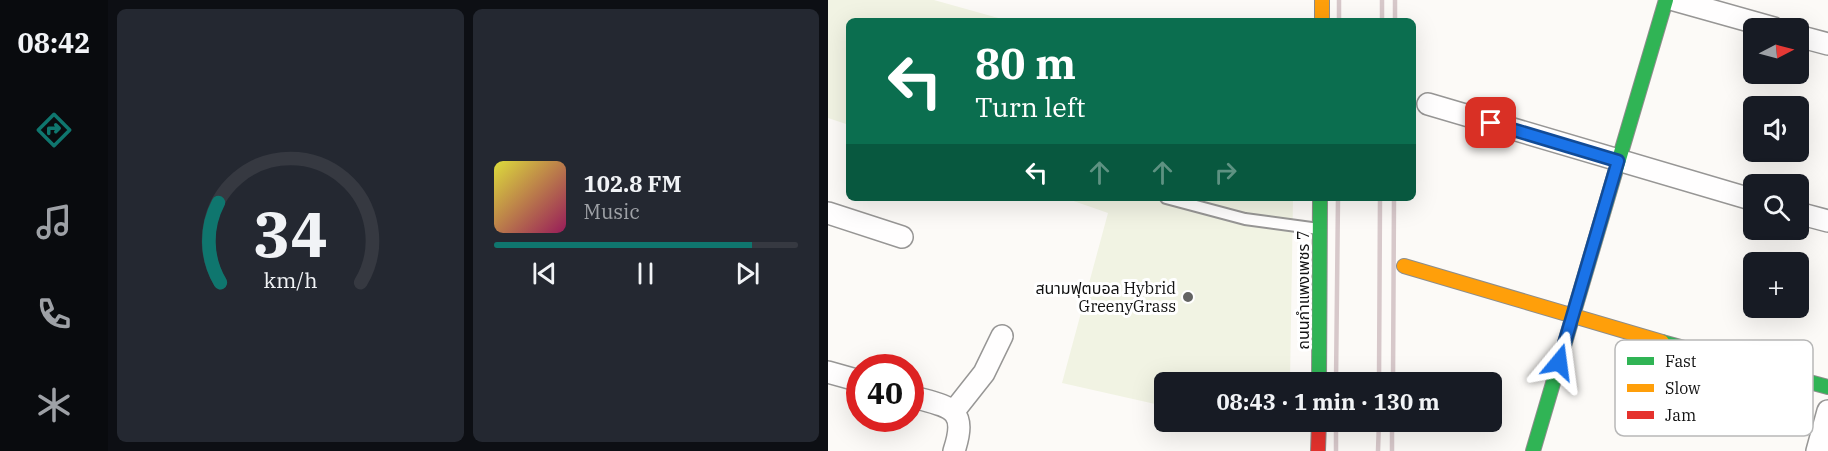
<!DOCTYPE html>
<meta charset="utf-8">
<style>
body{margin:0;font-family:"IBM Plex Serif","Noto Sans Thai",serif;background:#242831;color:#f1f3f6;height:100vh;display:flex;flex-direction:column;font-size:22px;white-space:nowrap}
*{box-sizing:border-box;margin:0}
p{font-size:20px;color:#9ea1a6}
.icon{flex:none;width:33px;height:33px;fill:none;stroke:currentColor;stroke-width:2;stroke-linecap:round;stroke-linejoin:round}
.map{position:relative;flex:1;overflow:hidden}
.panel{display:flex;flex-direction:column;gap:9px;padding:9px;background:#0d0f14;width:720px}
.panel>*{flex:none}
.banner{position:absolute;left:18px;top:18px;width:570px;height:183px;border-radius:9px;box-shadow:0 6px 24px #0002;background:#0b6e4f;color:#fff;overflow:hidden}
.needle{width:39px;rotate:84deg}
.fabs{position:absolute;left:915px;top:18px;display:grid;gap:12px}
.fabs a{display:grid;place-items:center;width:66px;height:66px;border-radius:9px;background:#171b24;box-shadow:0 6px 24px #0002;font-size:30px}
.speed{position:absolute;left:18px;top:354px;display:flex;gap:12px;font-size:30px;font-weight:700;text-align:center}
.speed>*{display:grid;place-content:center;width:78px;height:78px;border-radius:50%;background:#171b24;box-shadow:0 6px 24px #0002;line-height:1}
.speed .limit{border:9px solid #d22;background:#fff;color:#111}
.pin{position:absolute;display:grid;place-items:center;width:51px;height:51px;color:#fff;margin:-26px;border-radius:12px;box-shadow:0 3px 9px #0006}
.me{position:absolute;width:66px;margin:-33px;rotate:16deg;stroke-linejoin:round;filter:drop-shadow(0 0 4px #0008)}
.turn{display:flex;align-items:center;gap:21px;height:126px;padding:0 30px;font-size:27px}
.turn .icon{width:78px;height:78px;stroke-width:2.5}
.turn b{display:block;font-size:42px;line-height:51px}
.lanes{display:flex;align-items:center;height:57px;padding:0 30px;background:#0003;justify-content:center;gap:30px;direction:ltr}
.lanes .off{opacity:.35}
.panel .card{flex:1;display:flex;flex-direction:column;justify-content:center;gap:9px;min-width:0;padding:0 21px;border-radius:9px;background:#242831}
.panel .dial{align-items:center;gap:0}
.dial svg{height:156px;overflow:visible;fill:none;stroke:#363941;stroke-width:7;stroke-linecap:round;text-anchor:middle}
.dial text{fill:#f1f3f6;stroke:none}
.song{display:flex;align-items:center;gap:18px}
.cover{width:72px;height:72px;border-radius:9px;background:linear-gradient(135deg,hsl(60 70% 55%),hsl(330 70% 35%))}
.played{height:6px;border-radius:3px;background:linear-gradient(90deg,#0f766e 85%,#363941 85%)}
.keys{display:flex;justify-content:space-around;direction:ltr}
.panel .tiles{flex:1;display:grid;gap:9px;grid-template-columns:repeat(2,1fr)}
.trip{position:absolute;left:326px;top:372px;width:348px;height:60px;border-radius:9px;background:#171b24;box-shadow:0 6px 24px #0002;font-weight:700;line-height:60px;text-align:center}
main{display:flex;flex:1;min-height:0}
.tab-bar{display:flex;flex-direction:column;width:108px;justify-content:space-around;align-items:center;background:#090b0e;color:#9ea1a6}
.tab-bar .icon{width:42px;height:42px}
.tab-bar .selected{color:#0f766e}
.tab-bar b{font-size:27px;color:#f1f3f6}
.map>svg:first-child{display:block}
.pitch{fill:#f1f3e3}
.lines{fill:none;stroke-linecap:round;stroke-linejoin:round}
.lane-casing{stroke:#979695;stroke-width:14}
.street-casing{stroke:#979695;stroke-width:24}
.fast-casing{stroke:#8d8d8b;stroke-width:16}
.slow-casing{stroke:#8d8d8b;stroke-width:16}
.jam-casing{stroke:#8d8d8b;stroke-width:16}
.lane{stroke:#fffefe;stroke-width:10}
.street{stroke:#fffefe;stroke-width:21}
.fast{stroke:#30b455;stroke-width:14}
.slow{stroke:#ff9f0a;stroke-width:14}
.jam{stroke:#e5322d;stroke-width:14}
.rail{stroke:#d7c8ca;stroke-width:4.5}
.route-casing{stroke:#114b97;stroke-width:15}
.route{stroke:#1a73e8;stroke-width:10}
.poi-dot{fill:#636362;stroke:#fff;stroke-width:2}
.labels{text-anchor:middle;dominant-baseline:central;stroke-width:6;stroke-linejoin:round;paint-order:stroke}
.poi-label{font-size:16px;fill:#111;stroke:#fff;text-anchor:end}
.street-label{font-size:16px;fill:#111;stroke:#fff}
.key{fill:#fff;stroke:#b8b8b8;stroke-width:1.5}
.key-label{font-size:16px;fill:#111}
</style>
<main>
<nav class="tab-bar">
<b>08:42</b>
<svg class="icon selected" aria-label="directions" viewBox="0 0 24 24"><path d="M12 3l9 9-9 9-9-9zM9 14v-3h6M13 9l2 2-2 2"/></svg>
<svg class="icon" aria-label="music" viewBox="0 0 24 24"><path d="M9 18V5l10-2v13"/><circle cx="6" cy="18" r="3"/><circle cx="16" cy="16" r="3"/></svg>
<svg class="icon" aria-label="phone" viewBox="0 0 24 24"><path d="M5 4h4l2 5-3 2q2 4 5 5l2-3 5 2v4C11 20 4 13 5 4z"/></svg>
<svg class="icon" aria-label="climate" viewBox="0 0 24 24"><path d="M12 3v18M4 7l16 10M4 17L20 7"/></svg>
</nav>
<section class="panel">
<div class="tiles">
<div class="card dial"><svg viewBox="0 0 100 80">
<path d="M14 69A42 42 0 1 1 86 69"/>
<path d="M14 69A42 42 0 0 1 13 28" stroke="#0f766e"/>
<text x="50" y="56" font-size="32" font-weight="700">34</text>
<text x="50" y="72" font-size="11">km/h</text>
</svg></div>
<div class="card">
<div class="song"><i class="cover"></i><div><b>102.8 FM</b><p>Music</p></div></div>
<div class="played"></div>
<div class="keys"><svg class="icon" aria-label="previous" viewBox="0 0 24 24"><path d="M18 5L8 12l10 7zM5 5v14"/></svg><svg class="icon" aria-label="pause" viewBox="0 0 24 24"><path d="M8 5v14M16 5v14"/></svg><svg class="icon" aria-label="next" viewBox="0 0 24 24"><path d="M6 5l10 7-10 7zM19 5v14"/></svg></div>
</div>
</div>
</section>
<div class="map">
<svg width="1000" height="451" viewBox="0 0 1000 451">
<rect width="100%" height="100%" fill="#fcfaf7"/>
<g class="pitch">
<path d="M0 0H106L181 21H21V125L0 118Z"/>
<path d="M237 198H465L462 382H336V406L234 383 280 213Z"/>
</g>
<g class="lines">
<defs>
<path id="lane" d="M338 198 417 219 491 229"/>
<g id="street">
<path d="M846 0 946 28"/>
<path d="M970 36 1000 44"/>
<path d="M600 104 926 200"/>
<path d="M0 213 74 237"/>
<path d="M970 213 1000 221"/>
<path d="M0 372 32 381"/>
<path d="M82 396C120 407 141 406 126 451"/>
<path d="M126 411 156 373 174 336"/>
<path d="M989 451 1000 411"/>
</g>
<g id="fast">
<path d="M834 342 1000 387"/>
<path d="M491 382 492 198"/>
<path d="M705 451 838 0"/>
</g>
<g id="slow">
<path d="M494 0V21"/>
<path d="M576 266 834 342"/>
</g>
<path id="jam" d="M490 451 491 422"/>
</defs>
<use href="#lane" class="lane-casing"/>
<use href="#street" class="street-casing"/>
<use href="#fast" class="fast-casing"/>
<use href="#slow" class="slow-casing"/>
<use href="#jam" class="jam-casing"/>
<use href="#lane" class="lane"/>
<use href="#street" class="street"/>
<use href="#fast" class="fast"/>
<use href="#slow" class="slow"/>
<use href="#jam" class="jam"/>
<g class="rail">
<path d="M511 21V0"/>
<path d="M554 21V0"/>
<path d="M567 21V0"/>
<path d="M508 382 510 198"/>
<path d="M551 382 552 198"/>
<path d="M565 382 566 198"/>
<path d="M508 451V422"/>
<path d="M550 451 551 422"/>
<path d="M564 451V422"/>
</g>
</g>
<g class="lines">
<defs>
<path id="route" d="M663 123 790 161 731 362"/>
</defs>
<use href="#route" class="route-casing"/>
<use href="#route" class="route"/>
</g>
<circle class="poi-dot" cx="360" cy="297" r="6"/>
<g class="labels">
<g class="poi-label">
<text x="348" y="288">สนามฟุตบอล Hybrid<tspan x="348" dy="18">GreenyGrass</tspan></text>
</g>
<g class="street-label">
<text transform="translate(475 290) rotate(-90)">ถนนกำแพงเพชร 7</text>
</g>
</g>
<rect x="787" y="340" width="198" height="96" rx="9" class="key"/>
<rect x="799" y="357" width="27" height="8" fill="#30b455"/>
<rect x="799" y="384" width="27" height="8" fill="#ff9f0a"/>
<rect x="799" y="411" width="27" height="8" fill="#e5322d"/>
<g class="key-label">
<text x="837" y="367">Fast</text>
<text x="837" y="394">Slow</text>
<text x="837" y="421">Jam</text>
</g>
</svg>
<div class="fabs">
<a><svg class="needle" viewBox="-14 -14 28 28"><path d="M0-13l5 13h-10z" fill="#e53935"/><path d="M0 13l5-13h-10z" fill="#9ea1a6"/></svg></a>
<a><svg class="icon" aria-label="sound" viewBox="0 0 24 24"><path d="M4 9h4l5-4v14l-5-4H4zM17 9q2 3 0 6"/></svg></a>
<a><svg class="icon" aria-label="search" viewBox="0 0 24 24"><circle cx="10" cy="10" r="6"/><path d="M15 15l6 6"/></svg></a>
<a>+</a>
</div>
<div class="speed"><div class="limit">40</div></div>
<div class="pin" style="left:663px;top:123px;background:#d93025"><svg class="icon" aria-label="arrive" viewBox="0 0 24 24"><path d="M6 21V4h12l-3 4 3 4H6"/></svg></div>
<svg class="me" style="left:731px;top:362px" viewBox="-20 -20 40 40"><path d="M0-17L14 15 0 8-14 15z" fill="#1a73e8" stroke="#fff" stroke-width="4"/></svg>
<div class="trip">08:43 · 1 min · 130 m</div>
<div class="banner">
<div class="turn"><svg class="icon" aria-label="left" viewBox="0 0 24 24"><path d="M17 20v-9H6M10 6l-5 5 5 5"/></svg><div><b>80 m</b>Turn left</div></div>
<div class="lanes"><svg class="icon" aria-label="left" viewBox="0 0 24 24"><path d="M17 20v-9H6M10 6l-5 5 5 5"/></svg><svg class="icon off" aria-label="ahead" viewBox="0 0 24 24"><path d="M12 20V5M6 11l6-6 6 6"/></svg><svg class="icon off" aria-label="ahead" viewBox="0 0 24 24"><path d="M12 20V5M6 11l6-6 6 6"/></svg><svg class="icon off" aria-label="right" viewBox="0 0 24 24"><path d="M7 20v-9h11M14 6l5 5-5 5"/></svg></div>
</div>
</div>
</main>
